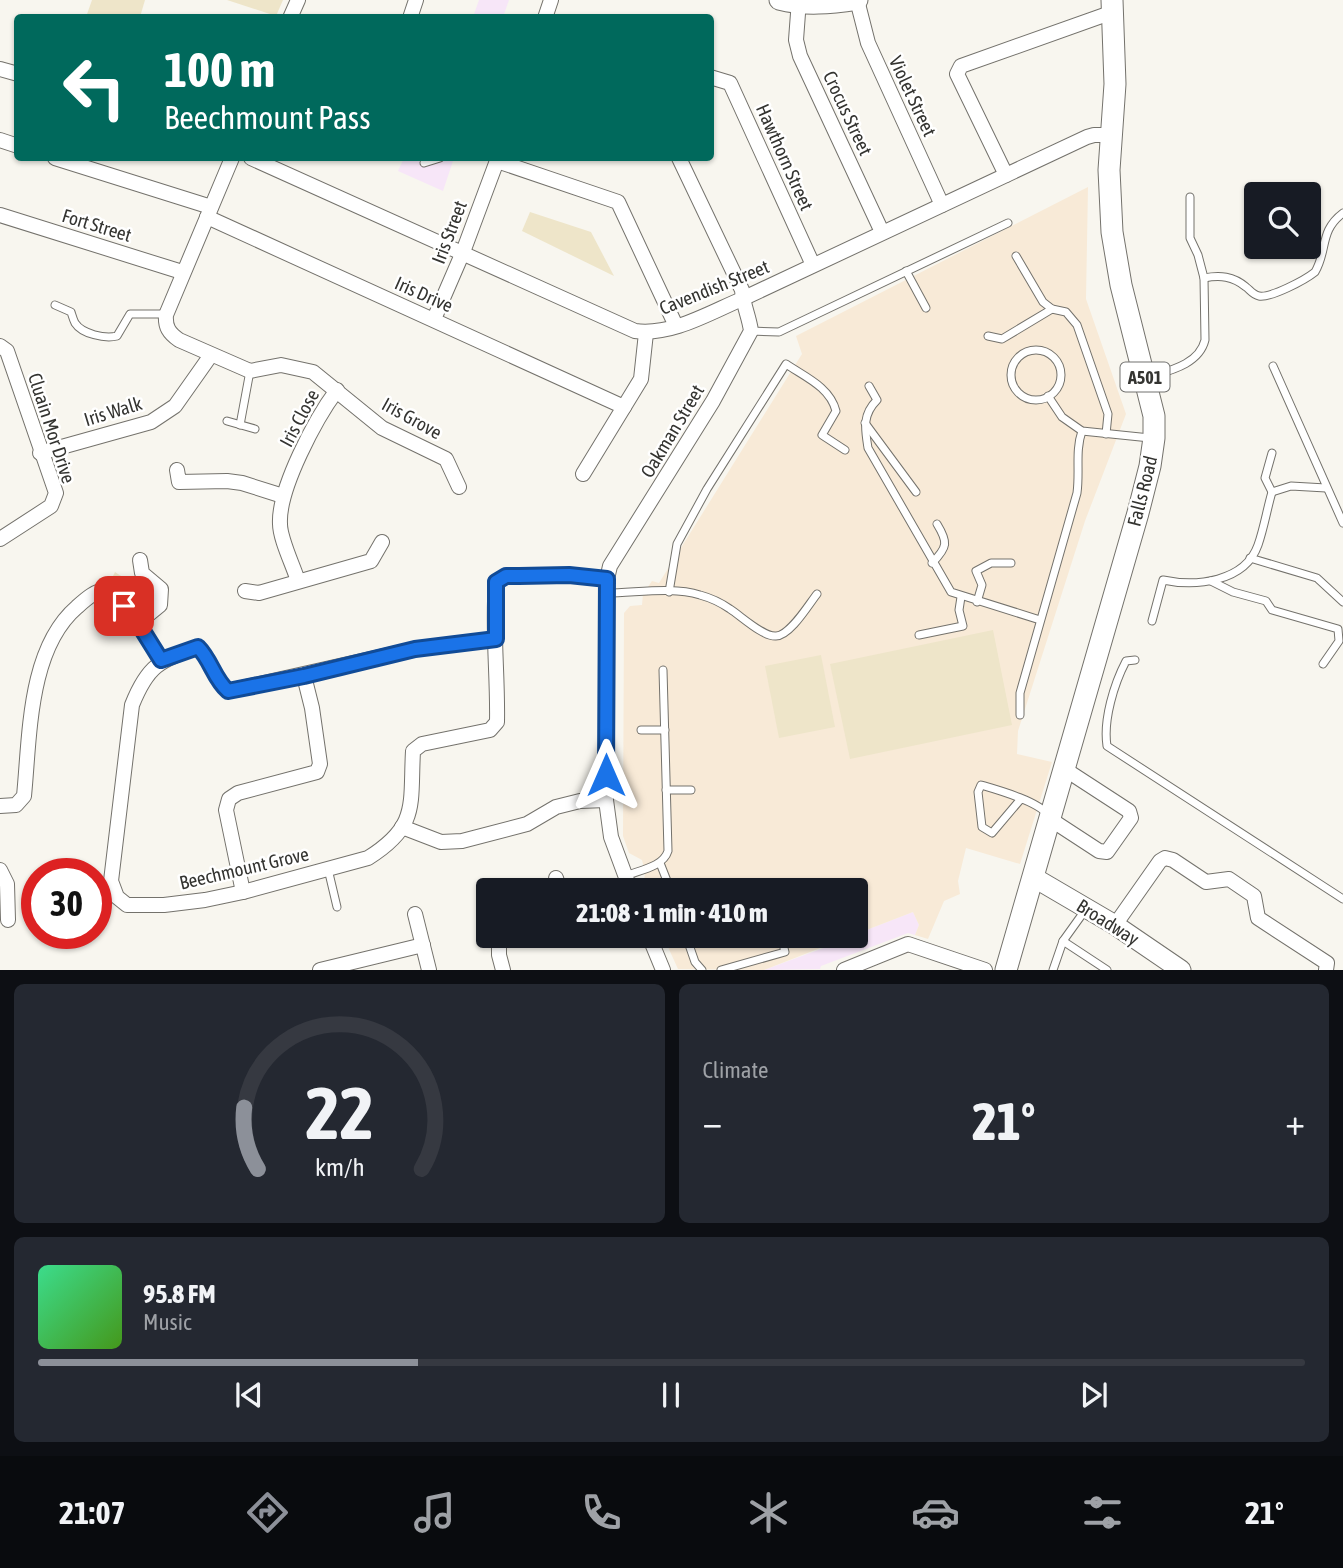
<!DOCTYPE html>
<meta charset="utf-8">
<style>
body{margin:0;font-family:"Asap Condensed",sans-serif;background:#242831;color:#f1f3f6;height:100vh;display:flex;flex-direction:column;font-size:26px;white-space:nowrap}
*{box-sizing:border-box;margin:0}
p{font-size:23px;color:#9ea1a6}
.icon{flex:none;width:38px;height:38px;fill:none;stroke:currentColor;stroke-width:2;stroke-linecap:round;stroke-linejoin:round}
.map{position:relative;height:970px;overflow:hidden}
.panel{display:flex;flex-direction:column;gap:14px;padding:14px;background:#0d0f14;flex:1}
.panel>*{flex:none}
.hud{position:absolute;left:14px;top:14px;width:700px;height:147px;border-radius:7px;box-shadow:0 2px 5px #0004;background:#00695c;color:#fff;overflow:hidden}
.controls{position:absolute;left:1244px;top:182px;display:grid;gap:14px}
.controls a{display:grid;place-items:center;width:77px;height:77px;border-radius:7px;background:#171b24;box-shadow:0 2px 5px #0004;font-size:35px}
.speed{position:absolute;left:21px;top:858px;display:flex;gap:14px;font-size:35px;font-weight:700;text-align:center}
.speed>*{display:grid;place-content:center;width:91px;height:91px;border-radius:50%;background:#171b24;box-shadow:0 2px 5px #0004;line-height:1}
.speed .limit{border:10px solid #d22;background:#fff;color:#111}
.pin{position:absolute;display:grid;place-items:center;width:60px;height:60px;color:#fff;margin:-30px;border-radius:14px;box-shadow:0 4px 10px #0006}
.me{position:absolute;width:77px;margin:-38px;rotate:0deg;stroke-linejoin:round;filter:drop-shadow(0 0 5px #0008)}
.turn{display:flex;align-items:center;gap:24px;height:147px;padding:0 35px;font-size:32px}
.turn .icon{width:91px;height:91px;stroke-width:2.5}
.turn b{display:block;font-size:49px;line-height:60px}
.big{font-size:52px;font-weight:800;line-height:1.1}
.panel .tile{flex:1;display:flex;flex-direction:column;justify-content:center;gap:10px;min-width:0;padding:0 24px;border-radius:10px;background:#242831}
.panel .dial{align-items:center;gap:0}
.dial svg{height:182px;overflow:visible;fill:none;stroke:#363941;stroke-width:7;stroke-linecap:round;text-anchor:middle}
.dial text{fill:#f1f3f6;stroke:none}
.song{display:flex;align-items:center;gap:21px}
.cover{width:84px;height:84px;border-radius:10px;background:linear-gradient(135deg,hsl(150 70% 55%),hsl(100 70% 35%))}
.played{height:7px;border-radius:4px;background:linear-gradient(90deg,#8c9099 30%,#363941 30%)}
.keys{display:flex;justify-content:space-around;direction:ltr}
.heat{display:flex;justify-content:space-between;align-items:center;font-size:38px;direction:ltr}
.panel .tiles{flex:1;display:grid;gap:14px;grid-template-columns:1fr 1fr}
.tile:last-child{grid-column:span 2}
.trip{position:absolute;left:476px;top:878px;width:392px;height:70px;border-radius:7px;background:#171b24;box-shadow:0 2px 5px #0004;font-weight:800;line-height:70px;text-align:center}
.tab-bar{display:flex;height:112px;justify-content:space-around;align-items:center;background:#090b0e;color:#9ea1a6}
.tab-bar .icon{width:49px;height:49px}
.tab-bar .selected{color:#8c9099}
.tab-bar b{font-size:32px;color:#f1f3f6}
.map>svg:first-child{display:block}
.industrial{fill:#f7e6f8}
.education{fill:#f8ead7}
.green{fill:#eee5c9}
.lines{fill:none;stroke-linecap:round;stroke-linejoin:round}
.lane-casing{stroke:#74726c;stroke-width:9}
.street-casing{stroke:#74726c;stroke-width:16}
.secondary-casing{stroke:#74726c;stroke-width:21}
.primary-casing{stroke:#74726c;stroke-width:23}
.lane{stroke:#fff;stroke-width:7}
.street{stroke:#fff;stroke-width:14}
.secondary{stroke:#fff;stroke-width:19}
.primary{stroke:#fff;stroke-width:21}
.route-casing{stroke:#114b97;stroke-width:18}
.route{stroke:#1a73e8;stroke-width:12}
.labels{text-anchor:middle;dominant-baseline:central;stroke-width:5;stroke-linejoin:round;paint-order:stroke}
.shield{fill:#fff;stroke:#71716f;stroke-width:2}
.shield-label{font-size:18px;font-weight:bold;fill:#343431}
.street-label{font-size:19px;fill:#343431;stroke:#fff}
</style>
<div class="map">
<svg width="1343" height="970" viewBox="0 0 1343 970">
<rect width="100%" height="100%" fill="#f8f6ef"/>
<g class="industrial">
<path d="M479 0H509L503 17H473Z"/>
<path d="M404 158H454L443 191 398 171Z"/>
<path d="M913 912 919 925 915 935 908 933 821 966 820 969 764 970 856 936V934Z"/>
</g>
<g class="education">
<path d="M1088 187 1086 299 1126 414 1085 521 1018 731 1017 754 1052 762 1020 864 966 848 958 881 960 894 944 901 928 939 915 935 919 925 913 912 856 934V891H643L645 872 642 860 629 853 623 836 624 613 630 606 642 605 643 594 652 581 659 583 802 354 796 336Z"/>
<path d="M663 936H851L764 970 678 969Z"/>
</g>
<g class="green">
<path d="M92 0H145L140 17H86Z"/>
<path d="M227 0H283L276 16Z"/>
<path d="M530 212 591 232 614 276 522 231Z"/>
<path d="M115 572C123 578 138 584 144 594L139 607 134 608 111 580Z"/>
<path d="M993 630 1012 725 850 759 830 664Z"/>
<path d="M821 655 835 727 779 738 765 666Z"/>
</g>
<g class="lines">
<defs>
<g id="lane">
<path d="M424 163 440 158"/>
<path d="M1016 256 1043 302 1052 309 1066 312 1077 325 1108 414 1106 434"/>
<path d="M906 271 926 308"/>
<path d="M1204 278C1220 275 1233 276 1246 287 1250 290 1253 295 1259 296 1271 298 1305 280 1315 272 1328 250 1319 231 1343 213"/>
<path d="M55 305 71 312C72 315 73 319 75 323 82 334 105 339 117 336L130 314H166"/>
<path d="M751 331 779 332 1008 223"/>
<path d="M988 336 1002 339 1052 309"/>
<circle cx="1036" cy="375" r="25"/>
<path d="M1273 366 1343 523"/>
<path d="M1146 378C1168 371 1199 365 1205 340L1204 278 1198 255 1190 238V197"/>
<path d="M869 386 877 400C862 415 865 429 868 448L951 592 1040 620"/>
<path d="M1048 396 1062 417 1082 431 1150 438"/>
<path d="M227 421 255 429"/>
<path d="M865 423 916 492"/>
<path d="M240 425 250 371"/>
<path d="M1272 453 1265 478 1272 492 1291 486 1326 488"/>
<path d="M1250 558 1317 578 1343 602"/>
<path d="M932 563C948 547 948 542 937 524"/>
<path d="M1211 581 1233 592 1266 601 1272 610 1338 629 1339 641 1323 664"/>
<path d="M669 592 677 544 707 489 786 364C805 377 830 387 836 411L822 435 845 450"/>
<path d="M607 593C636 593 672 586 700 595 711 598 720 602 730 609 741 616 763 637 776 636 790 636 809 604 817 594"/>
<path d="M977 602 982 585 976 571 991 563H1011"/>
<path d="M1152 621 1163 580C1196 587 1245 582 1258 545 1264 528 1267 509 1272 492"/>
<path d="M919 635 963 626 959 610 961 597"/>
<path d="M1135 660 1126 661C1114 684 1103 720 1107 746L1343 899"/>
<path d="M1020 715V693L1077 493C1080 471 1075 451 1082 431"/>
<path d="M641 730H665"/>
<path d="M666 790H691"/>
<path d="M1020 800 992 833 982 827 978 792 981 785C998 790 1038 801 1048 815"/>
<path d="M660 863 671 891"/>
<path d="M328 869 337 907"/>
<path d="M625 876C640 870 663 867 668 851L663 670"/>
<path d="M686 936 695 962 702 970"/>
<path d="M1063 941 1107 970"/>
<path d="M721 970 785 952 781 936"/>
<path d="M1053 970 1063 941 1086 909"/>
</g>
<g id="street">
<path d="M799 0 796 40 800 56 882 232"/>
<path d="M857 0 868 43 942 205"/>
<path d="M290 18 298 0"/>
<path d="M410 18 416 0"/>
<path d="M545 18 551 0"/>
<path d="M0 69 18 74"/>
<path d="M710 77 730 83 813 265"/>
<path d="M0 140 18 146"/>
<path d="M55 158 211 207"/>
<path d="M232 158 166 315C165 327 169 333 179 340L250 371 281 365 313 372 382 428 446 459 459 487"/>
<path d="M251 158 635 331C671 336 709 313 742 299L1087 137 1094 135H1112"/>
<path d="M497 161 618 202 676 326"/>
<path d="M1006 175 957 74 961 66 1113 12"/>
<path d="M0 215 182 272"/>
<path d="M207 217 624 407"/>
<path d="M434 319 463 252 498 158"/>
<path d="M0 346 7 351 56 493 51 506 0 539"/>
<path d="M40 453 151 422 175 406 211 355"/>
<path d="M177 470 179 482 227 481 242 483 283 496"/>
<path d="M583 474 641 379 646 333"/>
<path d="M298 581C293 565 280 539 280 524 278 489 316 418 337 390"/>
<path d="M245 591 259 593 371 561 382 542"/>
<path d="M138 623 160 605 161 589 142 573 140 560"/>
<path d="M496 639 415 649 228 691C214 679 211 660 198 647 159 661 148 665 132 705L111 881 117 897 127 905H164L205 900 243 892 368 858C419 826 410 805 413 751L422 744 490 730 497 722C498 676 492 629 496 582L506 576 570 575 607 579"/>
<path d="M0 806 16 805 24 796C30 736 28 649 77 607 88 597 95 591 109 589L138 623 161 660"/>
<path d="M1050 819 1099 851 1107 852 1131 818 1129 811 1066 770"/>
<path d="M402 827 441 842 462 841 527 824 556 807 580 801 606 800"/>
<path d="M0 870 7 884 8 920"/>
<path d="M556 878 560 891"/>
<path d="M631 891 611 837 606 800 607 579 610 566 713 401 751 331C749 316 743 305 742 290L679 158"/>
<path d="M243 892 226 810 229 799 238 793 317 772 320 764 312 708 304 676"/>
<path d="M415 914 429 970"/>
<path d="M1115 925 1160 861 1165 858 1173 860 1206 882 1229 879 1254 896 1258 918 1327 963 1326 970"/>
<path d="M499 936V955L503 970"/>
<path d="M649 936 663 970"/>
<path d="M320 970 423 945"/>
<path d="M844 970 908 944 985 970"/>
</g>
<g id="secondary">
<path d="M779 0C806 7 831 4 858 0"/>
<path d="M1033 877 1115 925 1181 970"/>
</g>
<path id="primary" d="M1006 970 1138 513 1150 466 1154 438V416L1121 285 1112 232 1109 170 1115 84 1112 0"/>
</defs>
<use href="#lane" class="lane-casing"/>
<use href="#street" class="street-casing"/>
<use href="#secondary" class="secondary-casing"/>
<use href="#primary" class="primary-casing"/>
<use href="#lane" class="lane"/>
<use href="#street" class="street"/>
<use href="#secondary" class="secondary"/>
<use href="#primary" class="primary"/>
</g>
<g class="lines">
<defs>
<path id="route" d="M124 606 138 623 161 660 198 647C211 660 214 679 228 691L304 676 415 649 496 639V582L506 576H519L569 575 607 579 606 775"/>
</defs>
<use href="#route" class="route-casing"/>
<use href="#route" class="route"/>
</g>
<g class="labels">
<rect class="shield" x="1120.5" y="362.5" width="49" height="29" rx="5"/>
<g class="shield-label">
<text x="1145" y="377">A501</text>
</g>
<g class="street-label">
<text transform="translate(913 96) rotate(65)">Violet Street</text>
<text transform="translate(848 113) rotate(65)">Crocus Street</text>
<text transform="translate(785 157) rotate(66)">Hawthorn Street</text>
<text transform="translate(97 225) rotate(17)">Fort Street</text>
<text transform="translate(449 232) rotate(-69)">Iris Street</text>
<text transform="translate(714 287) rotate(-22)">Cavendish Street</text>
<text transform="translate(424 294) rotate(24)">Iris Drive</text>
<text transform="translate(113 411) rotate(-17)">Iris Walk</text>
<text transform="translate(299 418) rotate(-62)">Iris Close</text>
<text transform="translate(412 418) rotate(29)">Iris Grove</text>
<text transform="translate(52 428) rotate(72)">Cluain Mor Drive</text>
<text transform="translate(672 431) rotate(-59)">Oakman Street</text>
<text transform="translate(1142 491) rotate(-76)">Falls Road</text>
<text transform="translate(244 868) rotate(-13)">Beechmount Grove</text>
<text transform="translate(1108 922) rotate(32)">Broadway</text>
</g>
</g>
</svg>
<div class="controls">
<a><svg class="icon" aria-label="search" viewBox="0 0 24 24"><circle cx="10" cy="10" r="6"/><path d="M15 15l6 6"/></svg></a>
</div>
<div class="speed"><div class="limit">30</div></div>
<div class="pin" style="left:124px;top:606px;background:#d93025"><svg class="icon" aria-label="arrive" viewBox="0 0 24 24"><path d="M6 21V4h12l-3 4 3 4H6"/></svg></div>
<svg class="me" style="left:606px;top:775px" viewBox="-20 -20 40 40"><path d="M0-17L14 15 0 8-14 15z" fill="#1a73e8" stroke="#fff" stroke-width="4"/></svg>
<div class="trip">21:08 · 1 min · 410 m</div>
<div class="hud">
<div class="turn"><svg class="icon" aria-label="left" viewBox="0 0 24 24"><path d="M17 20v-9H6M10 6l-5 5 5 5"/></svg><div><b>100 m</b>Beechmount Pass</div></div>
</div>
</div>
<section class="panel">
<div class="tiles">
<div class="tile dial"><svg viewBox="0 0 100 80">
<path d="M14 69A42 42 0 1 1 86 69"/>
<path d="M14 69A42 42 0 0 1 8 42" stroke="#8c9099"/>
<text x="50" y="56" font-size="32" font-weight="700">22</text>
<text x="50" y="72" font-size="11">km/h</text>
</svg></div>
<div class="tile"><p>Climate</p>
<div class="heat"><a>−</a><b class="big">21°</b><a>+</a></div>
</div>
<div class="tile">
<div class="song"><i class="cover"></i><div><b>95.8 FM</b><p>Music</p></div></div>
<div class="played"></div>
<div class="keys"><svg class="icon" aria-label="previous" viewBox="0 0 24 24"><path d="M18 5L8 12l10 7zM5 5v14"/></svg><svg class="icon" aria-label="pause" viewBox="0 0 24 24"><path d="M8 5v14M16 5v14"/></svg><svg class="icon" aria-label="next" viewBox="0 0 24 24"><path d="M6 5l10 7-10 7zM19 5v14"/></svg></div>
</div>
</div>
</section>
<nav class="tab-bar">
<b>21:07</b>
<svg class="icon selected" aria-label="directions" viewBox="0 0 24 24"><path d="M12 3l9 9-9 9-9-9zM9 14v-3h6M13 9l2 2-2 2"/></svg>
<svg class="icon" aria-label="music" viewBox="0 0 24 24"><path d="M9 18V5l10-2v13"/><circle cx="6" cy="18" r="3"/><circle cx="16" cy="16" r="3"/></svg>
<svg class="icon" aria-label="phone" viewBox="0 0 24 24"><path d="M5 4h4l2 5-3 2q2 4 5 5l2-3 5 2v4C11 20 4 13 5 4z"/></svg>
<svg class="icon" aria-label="climate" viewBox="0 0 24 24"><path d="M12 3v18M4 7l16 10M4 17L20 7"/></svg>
<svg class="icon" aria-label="car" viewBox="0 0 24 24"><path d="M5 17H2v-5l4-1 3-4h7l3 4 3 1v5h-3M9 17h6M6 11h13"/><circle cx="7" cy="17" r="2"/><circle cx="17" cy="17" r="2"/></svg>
<svg class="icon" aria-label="filters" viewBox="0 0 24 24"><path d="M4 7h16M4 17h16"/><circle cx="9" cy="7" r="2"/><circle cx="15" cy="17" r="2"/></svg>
<b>21°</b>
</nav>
